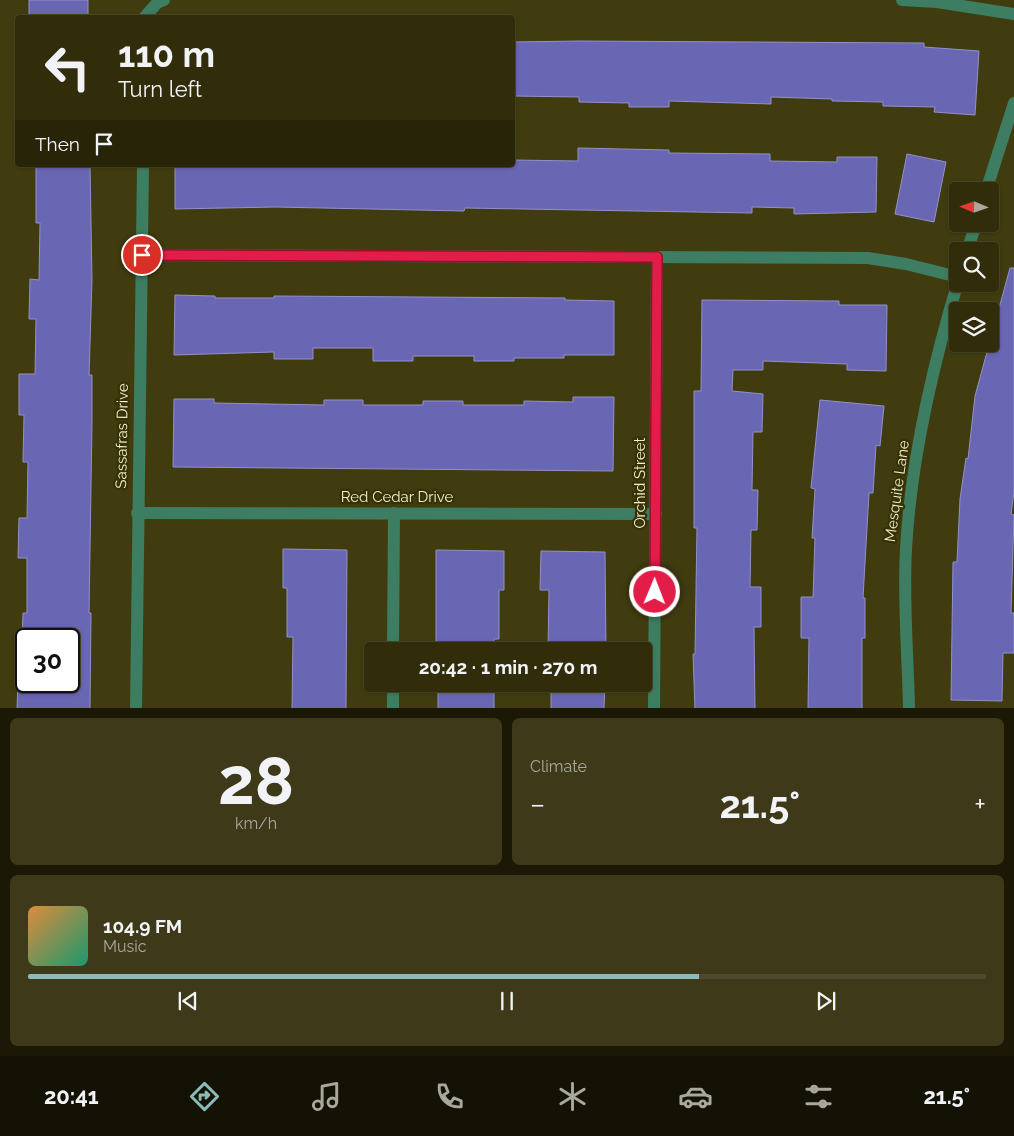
<!DOCTYPE html>
<meta charset="utf-8">
<style>
body{margin:0;font-family:Raleway,sans-serif;background:#3d3919;color:#f1f3f6;height:100vh;display:flex;flex-direction:column;font-size:19px;white-space:nowrap}
*{box-sizing:border-box;margin:0}
p{font-size:16px;color:#a8a89d}
.icon{flex:none;width:28px;height:28px;fill:none;stroke:currentColor;stroke-width:2;stroke-linecap:round;stroke-linejoin:round}
.map{position:relative;height:708px;overflow:hidden}
.details{display:flex;flex-direction:column;gap:10px;padding:10px;background:#1b1906;flex:1}
.details>*{flex:none}
.hud{position:absolute;left:15px;top:15px;width:500px;height:152px;border-radius:5px;box-shadow:0 1px 4px #0004,0 0 0 1px #4c492c;background:#312d0b;color:#f1f3f6;overflow:hidden}
.needle{width:32px;rotate:272deg}
.controls{position:absolute;left:949px;top:182px;display:grid;gap:10px}
.controls a{display:grid;place-items:center;width:50px;height:50px;border-radius:5px;background:#312d0b;box-shadow:0 1px 4px #0004,0 0 0 1px #4c492c;font-size:25px}
.speed{position:absolute;left:15px;top:628px;display:flex;gap:10px;font-size:25px;font-weight:700;text-align:center}
.speed>*{display:grid;place-content:center;width:65px;height:65px;border-radius:50%;background:#312d0b;box-shadow:0 1px 4px #0004,0 0 0 1px #4c492c;line-height:1}
.speed .limit{border:2px solid #111;border-radius:8px;background:#fff;color:#111}
.pin{position:absolute;display:grid;place-items:center;width:42px;height:42px;color:#fff;margin:-21px;border:2px solid #fff;border-radius:50%;box-shadow:0 1px 5px #0007}
.me{position:absolute;width:55px;margin:-28px;rotate:1deg;stroke-linejoin:round;filter:drop-shadow(0 0 4px #0008)}
.turn{display:flex;align-items:center;gap:18px;height:105px;padding:0 20px;font-size:22px}
.turn .icon{width:65px;height:65px;stroke-width:2.5}
.turn b{display:block;font-size:35px;line-height:42px}
.then{display:flex;align-items:center;height:48px;padding:0 20px;background:#0003;gap:10px;font-size:19px}
.big{font-size:38px;font-weight:700;line-height:1.1}
.details .card{flex:1;display:flex;flex-direction:column;justify-content:center;gap:8px;min-width:0;padding:0 18px;border-radius:8px;background:#3d3919}
.details .dial{align-items:center;gap:0}
.dial b{font-size:65px;line-height:1}
.song{display:flex;align-items:center;gap:15px}
.cover{width:60px;height:60px;border-radius:8px;background:linear-gradient(135deg,hsl(30 70% 55%),hsl(160 70% 35%))}
.played{height:5px;border-radius:2px;background:linear-gradient(90deg,#8bbbb9 70%,#4c492c 70%)}
.keys{display:flex;justify-content:space-around;direction:ltr}
.heat{display:flex;justify-content:space-between;align-items:center;font-size:28px;direction:ltr}
.details .tiles{flex:1;display:grid;gap:10px;grid-template-columns:1fr 1fr}
.card:last-child{grid-column:span 2}
.trip{position:absolute;left:364px;top:642px;width:288px;height:50px;border-radius:5px;background:#312d0b;box-shadow:0 1px 4px #0004,0 0 0 1px #4c492c;font-weight:700;line-height:50px;text-align:center}
.tab-bar{display:flex;height:80px;justify-content:space-around;align-items:center;background:#141204;color:#a8a89d}
.tab-bar .icon{width:35px;height:35px}
.tab-bar .current{color:#8bbbb9}
.tab-bar b{font-size:22px;color:#f1f3f6}
.map>svg:first-child{display:block}
.building{fill:#6966b4;stroke:#9192c8}
.lines{fill:none;stroke-linecap:round;stroke-linejoin:round}
.minor{stroke:#3d7e62;stroke-width:12}
.route-casing{stroke:#92132f;stroke-width:12}
.route{stroke:#e11d48;stroke-width:9}
.labels{text-anchor:middle;dominant-baseline:central;stroke-width:4.5;stroke-linejoin:round;paint-order:stroke}
.street-label{font-size:15px;fill:#f1eed1;stroke:#363203}
</style>
<div class="map">
<svg width="1014" height="709" viewBox="0 0 1014 709">
<rect width="100%" height="100%" fill="#413c0f"/>
<g class="building">
<rect x="29" y="0" width="59" height="18"/>
<path d="M579 41 924 43V47L979 51 975 115 934 112 935 107 883 106V102L832 101V99L771 97V104L669 101V107H629V103L579 102V97L512 96V42Z"/>
<path d="M578 148 669 150V153L770 154V161L837 162V157H877L876 212 794 214V208L752 207V213L465 208 464 211 275 207 175 209V165H512V160L578 161Z"/>
<path d="M907 154 946 162 934 222 895 214Z"/>
<path d="M36 165H90L92 280 89 375H92V423L89 613H91L90 709H17L18 681H69V639H22L23 613H27V558H18L19 518H27L28 462H23L24 415H19V374H35L36 319H29L30 279 39 280 40 223H36Z"/>
<path d="M1010 268H1014V492L1011 514 1014 515 1011 613H1014V653H1003L1002 701 951 700 953 562H957L960 499 966 458 968 459 975 396Z"/>
<path d="M175 295 215 296V298H274V296L565 298V300L614 301V355H564V358H514V361H474V356H413V361H373V348H313V359H274V352L174 355Z"/>
<path d="M702 300 839 301V305H887L886 371 847 370V364L763 361V370H733L732 391 763 394 762 432H753L752 490H758L757 530H751L750 587H761V627H754L755 709H695L693 654H695L697 528H694V391H701Z"/>
<path d="M573 397H614L613 471 173 467 174 399H214V403L324 405V400H363V405H423V401H463V405H524V401L573 402Z"/>
<path d="M820 400 884 406 880 446 876 445 873 493H869L863 598H865V638H862V709H808L809 638H801V597H813L815 538H812L815 489 811 488Z"/>
<path d="M283 549 347 550 346 709H292L293 637H287V588H283Z"/>
<path d="M436 550 504 551V590H499V639H494V651H436Z"/>
<path d="M541 551 605 552 606 651H548L549 590H540Z"/>
<rect x="438" y="684" width="56" height="25"/>
<path d="M551 684H605L604 709H551Z"/>
</g>
<g class="lines">
<g class="minor">
<path d="M902 0 937 2 1014 14"/>
<path d="M144 18 157 3 164 0"/>
<path d="M986 191 1014 103"/>
<path d="M967 251 976 224"/>
<path d="M142 255 868 258 906 264 958 277"/>
<path d="M137 513 656 514"/>
<path d="M393 651 394 513"/>
<path d="M136 709 143 165"/>
<path d="M393 709V684"/>
<path d="M654 709 657 257"/>
<path d="M909 709C908 656 903 602 906 549 911 459 932 368 958 282"/>
</g>
</g>
<g class="lines">
<defs>
<path id="route" d="M142 255 657 257 655 592"/>
</defs>
<use href="#route" class="route-casing"/>
<use href="#route" class="route"/>
</g>
<g class="labels">
<g class="street-label">
<text transform="translate(122 436) rotate(-89)">Sassafras Drive</text>
<text transform="translate(640 483) rotate(-90)">Orchid Street</text>
<text transform="translate(897 491) rotate(-82)">Mesquite Lane</text>
<text x="397" y="497">Red Cedar Drive</text>
</g>
</g>
</svg>
<div class="controls">
<a><svg class="needle" viewBox="-14 -14 28 28"><path d="M0-13l5 13h-10z" fill="#e53935"/><path d="M0 13l5-13h-10z" fill="#a8a89d"/></svg></a>
<a><svg class="icon" aria-label="search" viewBox="0 0 24 24"><circle cx="10" cy="10" r="6"/><path d="M15 15l6 6"/></svg></a>
<a><svg class="icon" aria-label="layers" viewBox="0 0 24 24"><path d="M12 4l9 5-9 5-9-5zM3 14l9 5 9-5"/></svg></a>
</div>
<div class="speed"><div class="limit">30</div></div>
<div class="pin" style="left:142px;top:255px;background:#d93025"><svg class="icon" aria-label="arrive" viewBox="0 0 24 24"><path d="M6 21V4h12l-3 4 3 4H6"/></svg></div>
<svg class="me" style="left:655px;top:592px" viewBox="-20 -20 40 40"><circle r="17" fill="#e11d48" stroke="#fff" stroke-width="3"/><path d="M0-11L8 9 0 5-8 9z" fill="#fff"/></svg>
<div class="trip">20:42 · 1 min · 270 m</div>
<div class="hud">
<div class="turn"><svg class="icon" aria-label="left" viewBox="0 0 24 24"><path d="M17 20v-9H6M10 6l-5 5 5 5"/></svg><div><b>110 m</b>Turn left</div></div>
<div class="then">Then<svg class="icon" aria-label="arrive" viewBox="0 0 24 24"><path d="M6 21V4h12l-3 4 3 4H6"/></svg></div>
</div>
</div>
<section class="details">
<div class="tiles">
<div class="card dial"><b>28</b><p>km/h</p></div>
<div class="card"><p>Climate</p>
<div class="heat"><a>−</a><b class="big">21.5°</b><a>+</a></div>
</div>
<div class="card">
<div class="song"><i class="cover"></i><div><b>104.9 FM</b><p>Music</p></div></div>
<div class="played"></div>
<div class="keys"><svg class="icon" aria-label="previous" viewBox="0 0 24 24"><path d="M18 5L8 12l10 7zM5 5v14"/></svg><svg class="icon" aria-label="pause" viewBox="0 0 24 24"><path d="M8 5v14M16 5v14"/></svg><svg class="icon" aria-label="next" viewBox="0 0 24 24"><path d="M6 5l10 7-10 7zM19 5v14"/></svg></div>
</div>
</div>
</section>
<nav class="tab-bar">
<b>20:41</b>
<svg class="icon current" aria-label="directions" viewBox="0 0 24 24"><path d="M12 3l9 9-9 9-9-9zM9 14v-3h6M13 9l2 2-2 2"/></svg>
<svg class="icon" aria-label="music" viewBox="0 0 24 24"><path d="M9 18V5l10-2v13"/><circle cx="6" cy="18" r="3"/><circle cx="16" cy="16" r="3"/></svg>
<svg class="icon" aria-label="phone" viewBox="0 0 24 24"><path d="M5 4h4l2 5-3 2q2 4 5 5l2-3 5 2v4C11 20 4 13 5 4z"/></svg>
<svg class="icon" aria-label="climate" viewBox="0 0 24 24"><path d="M12 3v18M4 7l16 10M4 17L20 7"/></svg>
<svg class="icon" aria-label="car" viewBox="0 0 24 24"><path d="M5 17H2v-5l4-1 3-4h7l3 4 3 1v5h-3M9 17h6M6 11h13"/><circle cx="7" cy="17" r="2"/><circle cx="17" cy="17" r="2"/></svg>
<svg class="icon" aria-label="filters" viewBox="0 0 24 24"><path d="M4 7h16M4 17h16"/><circle cx="9" cy="7" r="2"/><circle cx="15" cy="17" r="2"/></svg>
<b>21.5°</b>
</nav>
